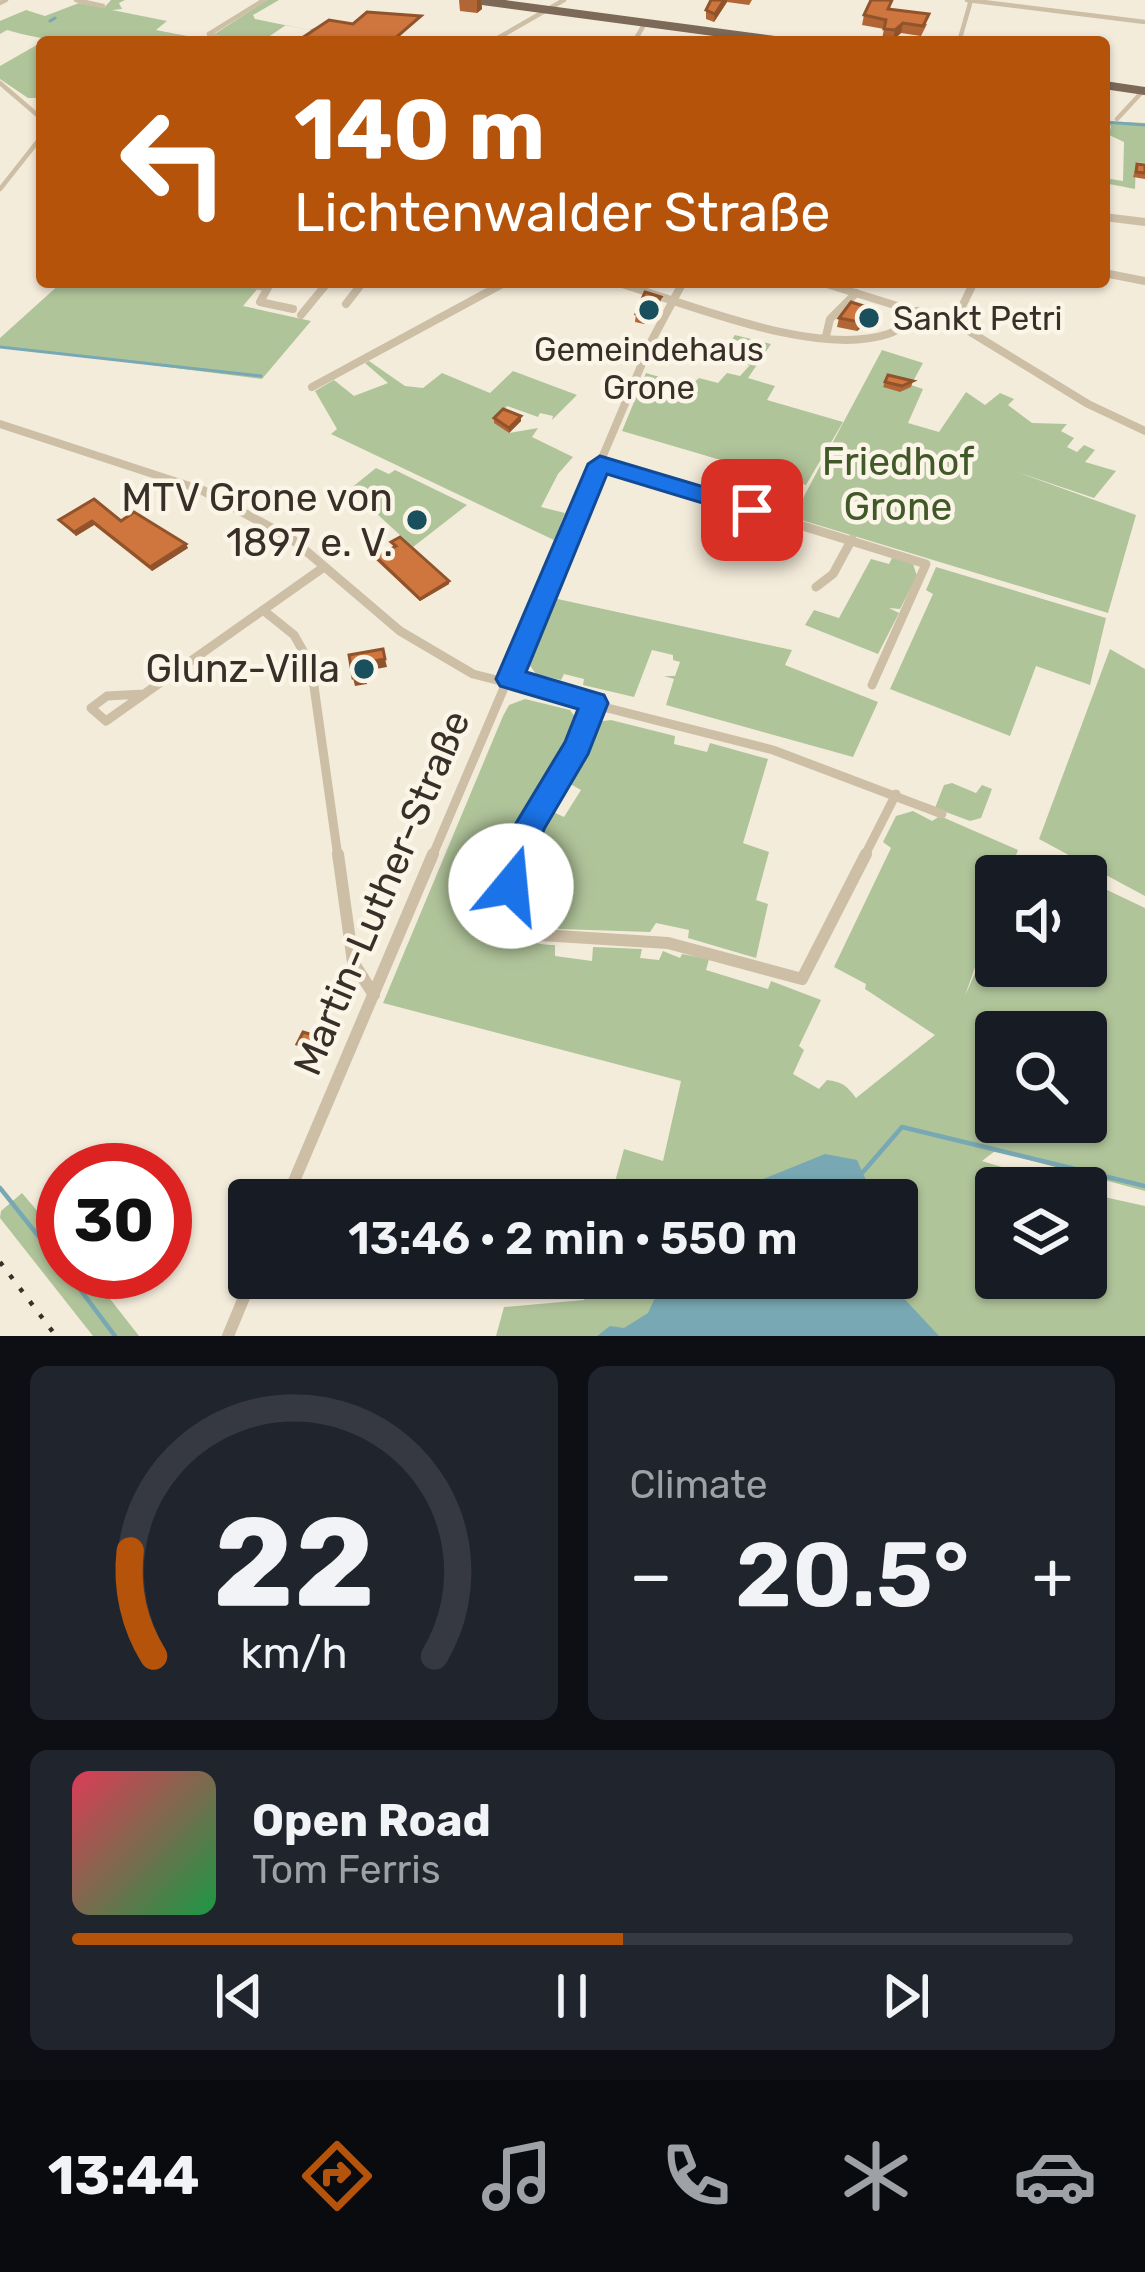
<!DOCTYPE html>
<meta charset="utf-8">
<style>
body{margin:0;font-family:Rubik,sans-serif;background:#20242c;color:#f1f3f6;height:100vh;display:flex;flex-direction:column;font-size:45px;white-space:nowrap}
*{box-sizing:border-box;margin:0}
p{font-size:39px;color:#9ea1a6}
.icon{flex:none;width:66px;height:66px;fill:none;stroke:currentColor;stroke-width:2;stroke-linecap:round;stroke-linejoin:round}
.map{position:relative;height:1336px;overflow:hidden}
.panel{display:flex;flex-direction:column;gap:30px;padding:30px;background:#0d0f14;flex:1}
.panel>*{flex:none}
.banner{position:absolute;left:36px;top:36px;width:1074px;height:252px;border-radius:12px;box-shadow:0 3px 9px #0004;background:#b45309;color:#fff;overflow:hidden}
.tools{position:absolute;left:975px;top:855px;display:grid;gap:24px}
.tools a{display:grid;place-items:center;width:132px;height:132px;border-radius:12px;background:#171b24;box-shadow:0 3px 9px #0004;font-size:60px}
.speed{position:absolute;left:36px;top:1143px;display:flex;gap:24px;font-size:60px;font-weight:700;text-align:center}
.speed>*{display:grid;place-content:center;width:156px;height:156px;border-radius:50%;background:#171b24;box-shadow:0 3px 9px #0004;line-height:1}
.speed .limit{border:18px solid #d22;background:#fff;color:#111}
.pin{position:absolute;display:grid;place-items:center;width:102px;height:102px;color:#fff;margin:-51px;border-radius:24px;box-shadow:0 6px 18px #0006}
.me{position:absolute;width:132px;margin:-66px;rotate:17deg;stroke-linejoin:round;filter:drop-shadow(0 0 9px #0008)}
.turn{display:flex;align-items:center;gap:42px;height:252px;padding:0 60px;font-size:54px}
.turn .icon{width:156px;height:156px;stroke-width:2.5}
.turn b{display:block;font-size:84px;line-height:102px}
.big{font-size:90px;font-weight:600;line-height:1.1}
.panel .tile{flex:1;display:flex;flex-direction:column;justify-content:center;gap:18px;min-width:0;padding:0 42px;border-radius:18px;background:#20242c}
.panel .dial{align-items:center;gap:0}
.dial svg{height:312px;overflow:visible;fill:none;stroke:#363941;stroke-width:7;stroke-linecap:round;text-anchor:middle}
.dial text{fill:#f1f3f6;stroke:none}
.song{display:flex;align-items:center;gap:36px}
.cover{width:144px;height:144px;border-radius:18px;background:linear-gradient(135deg,hsl(350 70% 55%),hsl(140 70% 35%))}
.played{height:12px;border-radius:6px;background:linear-gradient(90deg,#b45309 55%,#363941 55%)}
.keys{display:flex;justify-content:space-around;direction:ltr}
.heat{display:flex;justify-content:space-between;align-items:center;font-size:66px;direction:ltr}
.panel .tiles{flex:1;display:grid;gap:30px;grid-template-columns:1fr 1fr}
.tile:last-child{grid-column:span 2}
.trip{position:absolute;left:228px;top:1179px;width:690px;height:120px;border-radius:12px;background:#171b24;box-shadow:0 3px 9px #0004;font-weight:600;line-height:120px;text-align:center}
.dock{display:flex;height:192px;justify-content:space-around;align-items:center;background:#090b0e;color:#9ea1a6}
.dock .icon{width:84px;height:84px}
.dock .active{color:#b45309}
.dock b{font-size:54px;color:#f1f3f6}
.map>svg:first-child{display:block}
.green{fill:#b0c49a;fill-rule:evenodd}
.water{fill:#78a8b3}
.lines{fill:none;stroke-linecap:round;stroke-linejoin:round}
.stream-far1{stroke:#78a8b3;stroke-width:3}
.stream{stroke:#78a8b3;stroke-width:4.5}
.minor-far3{stroke:#cdbea6;stroke-width:4.5}
.minor-far2{stroke:#cdbea6;stroke-width:8}
.minor-far1{stroke:#cdbea6;stroke-width:9}
.minor{stroke:#cdbea6;stroke-width:12}
.primary{stroke:#7c6957;stroke-width:8}
.rail{stroke:#392f28;stroke-width:4.5;stroke-dasharray:4.5 12;stroke-linecap:butt}
.wall{fill:#b26535}
.shaded-wall{fill:#91532b}
.building{fill:#cf763e;stroke:#91532b;stroke-width:3}
.route{fill:#1a73e8;stroke:#114b97;stroke-width:3}
.poi-dot{fill:#1a505e;stroke:#fbf5e8;stroke-width:4.5}
.labels{text-anchor:middle;dominant-baseline:central;stroke-width:9;stroke-linejoin:round;paint-order:stroke}
.far-poi-label{font-size:33px;fill:#392f28;stroke:#fbf5e8;text-anchor:start}
.park-label{font-size:39px;fill:#415929;stroke:#fbf5e8}
.poi-label{font-size:39px;fill:#392f28;stroke:#fbf5e8;text-anchor:end}
.street-label{font-size:39px;fill:#392f28;stroke:#fbf5e8}
</style>
<div class="map">
<svg width="1145" height="1336" viewBox="0 0 1145 1336">
<rect width="100%" height="100%" fill="#f4ecdb"/>
<g class="green">
<path d="M111 0H125L119 3 122 9 112 10 167 21 156 30 192 37C148 41 78 51 7 30L0 34V21L26 10 45 16 79 3 104 8Z"/>
<path d="M267 0H279L253 15 255 19 309 30 324 24 314 31 286 25 261 42 213 35Z"/>
<path d="M42 42V98H28L0 79V66Z"/>
<path d="M1104 121 1145 123V163L1136 162 1135 189 1104 183V178L1123 181 1124 142 1109 135 1111 126Z"/>
<path d="M62 282H233L259 287 243 306 311 321 262 379 0 346V338Z"/>
<path d="M735 335 771 344 748 378 775 386 767 400 843 422 806 485 622 431 646 373 690 386 699 378 718 383 727 373 740 376 750 365 720 356 723 351 750 358 762 348 732 339Z"/>
<path d="M882 350 923 363 911 385 923 389 908 423 939 432 966 392 985 405 1000 393 1014 399 1008 405 1032 423 1067 424 1061 431 1074 438 1067 447 1077 452 1084 445 1095 450 1085 462 1116 471 1094 498 1014 471 1136 515 1108 613 798 519 795 513Z"/>
<path d="M369 361 405 386 423 388 442 373 490 393 513 371 577 395 552 420 553 416 540 413 538 417 507 406 495 423 509 433 538 428 532 437 573 457 558 474 541 507 565 513 554 540 331 434 337 429 315 391 334 380 354 396 388 383 365 363Z"/>
<path d="M376 468 389 474 395 470 467 505 413 547 350 489Z"/>
<path d="M893 556 913 564 917 576 900 609 889 608 899 613 878 654 805 625 814 610 839 618 871 559 889 564Z"/>
<path d="M936 567 1106 618 1090 685 1036 666 1010 736 890 689 933 594 926 590Z"/>
<path d="M553 598 792 650 785 665 878 702 853 757 666 705 674 679 664 676H675L680 662 673 660V655L652 650 634 697 583 685 584 679 564 674 561 680 536 674 526 660Z"/>
<path d="M1110 649 1145 669V896L1039 839Z"/>
<path d="M525 699 570 710 578 721C560 785 488 838 506 912 512 937 531 945 555 945V956L592 961 593 947 642 949 640 958 659 960 663 951 680 958 682 954 709 959 706 970 768 989 771 981 821 1000 799 1046 804 1050 793 1074 819 1089 827 1080C843 1082 847 1086 856 1098L935 1035 865 989 866 984 834 967 891 848 883 842 896 816 913 811 932 821 940 816 1018 850 1008 876H996V906L965 996 996 925V966H1086V880L1145 908V1191L995 1151 982 1161 1071 1188H996V1278H1086V1193L1145 1206V1336H496L504 1307 584 1300 590 1278H897V1200H610L624 1149 663 1161 681 1081 383 1003 503 716 509 705ZM996 1032H1086V1122H996Z"/>
<path d="M611 720 675 736 674 744 707 752 710 743 768 759 743 843 769 852 756 900 768 904 756 958 688 938 689 930 656 923 650 932 560 929 529 921 521 886 540 888 547 859 528 855 547 809 564 817 581 790 565 781 596 722Z"/>
<path d="M952 783 976 793 982 785 992 789 981 818 970 821 935 808 944 785Z"/>
<path d="M22 1193 63 1241V1272H89L139 1336H93L0 1218 1 1211Z"/>
</g>
<g class="water">
<path d="M825 1154 857 1160 870 1189 868 1200H711Z"/>
<path d="M664 1278H885L939 1336H597L610 1326 624 1328 648 1313Z"/>
</g>
<g class="lines">
<g class="stream-far1">
<path d="M50 21 55 18"/>
<path d="M1104 122 1145 125"/>
<path d="M0 347 261 376"/>
</g>
<g class="stream">
<path d="M863 1172 902 1127 1145 1186"/>
<path d="M0 1188 63 1267"/>
<path d="M67 1272 115 1336"/>
</g>
<g class="minor-far3">
<path d="M76 0 103 6"/>
<path d="M967 0 1145 22"/>
<path d="M0 3 6 0"/>
<path d="M209 34 264 0"/>
<path d="M209 34 234 42"/>
<path d="M491 42 564 0"/>
<path d="M634 42 645 23"/>
<path d="M959 42 971 0"/>
<path d="M0 83 42 119"/>
<path d="M1117 119 1143 91"/>
<path d="M0 189 42 136"/>
</g>
<g class="minor-far2">
<path d="M1104 217 1145 222"/>
<path d="M1104 273 1145 281"/>
<path d="M238 282 266 287"/>
<path d="M271 282 260 302 293 309"/>
<path d="M615 282C687 303 815 358 888 334 900 330 909 320 917 311"/>
<path d="M820 282 959 325 1088 404 1145 431"/>
<path d="M346 304 363 282"/>
<path d="M301 315 328 282"/>
<path d="M954 323 974 282"/>
<path d="M826 336 830 319 856 293"/>
<path d="M312 387 506 282"/>
<path d="M0 424 205 491"/>
<path d="M600 464 689 491"/>
<path d="M588 491 652 340 683 282"/>
</g>
<g class="minor-far1">
<path d="M198 488 292 539 400 631 473 674 773 750 942 814"/>
<path d="M679 488 926 564 872 685"/>
<path d="M816 587 833 574 852 539"/>
<path d="M263 610 294 635 311 665 338 857"/>
<path d="M144 694 107 696 91 708 106 721 324 567"/>
<path d="M432 857 589 488"/>
<path d="M519 857 577 747 594 703"/>
<path d="M864 857 896 794"/>
</g>
<g class="minor">
<path d="M338 854 353 962 374 995"/>
<path d="M520 854 511 900 519 921 541 935 668 943 802 979 866 854"/>
<path d="M286 1200 433 854"/>
<path d="M228 1336 252 1278"/>
</g>
<g class="primary">
<path d="M475 0 789 42"/>
<path d="M1104 85 1145 91"/>
</g>
<path class="rail" d="M0 1262 56 1336"/>
</g>
<g class="wall">
<path d="M459 0H481L482 9 477 13 460 11Z"/>
<path d="M711 0H752L749 5 727 2 714 22 706 19V10Z"/>
<path d="M890 9 927 24 921 36 901 33 893 40 882 39 884 29 862 25 864 15Z"/>
<path d="M1137 164 1145 165V179L1133 177Z"/>
<path d="M660 305 644 324 635 322 636 314Z"/>
<path d="M873 309 871 319 857 331 837 327 839 318Z"/>
<path d="M913 381 911 387 900 392 883 387 885 382Z"/>
<path d="M494 418 521 421 509 433 494 423Z"/>
<path d="M59 520 121 521 188 548 152 571 94 525 76 536Z"/>
<path d="M391 542 449 584 420 601 376 560V557L394 547Z"/>
<path d="M316 1036 319 1042 313 1054 301 1050 297 1044Z"/>
</g>
<g class="shaded-wall">
<path d="M477 0H481L482 9 477 13Z"/>
<path d="M724 0H727V2L714 22 715 14Z"/>
<path d="M903 23 901 33 893 40 895 30Z"/>
<path d="M661 297 660 305 644 324 645 316Z"/>
<path d="M873 309 871 319 857 331 859 322Z"/>
<path d="M521 416V421L509 433V428Z"/>
<path d="M92 521 94 525 76 536 74 532Z"/>
<path d="M186 544 188 548 152 571 150 567Z"/>
<path d="M449 581V584L420 601V599Z"/>
<path d="M385 659 387 667 365 671 363 663Z"/>
<path d="M365 675 367 684 355 686 353 678Z"/>
<path d="M316 1036 319 1042 313 1054 310 1048Z"/>
</g>
<g class="building">
<path d="M711 0H724L715 14 706 10Z"/>
<path d="M871 0H892L888 9 929 14 923 26 903 23 895 30 884 29 886 20 864 15Z"/>
<path d="M367 12 421 16 392 41 296 42 329 20 353 24Z"/>
<path d="M1137 164 1145 165V173L1136 172Z"/>
<path d="M645 292 661 297 645 316 636 314Z"/>
<path d="M851 302 873 309 859 322 839 318Z"/>
<path d="M888 375 913 381 902 386 885 382Z"/>
<path d="M503 409 521 416 509 428 494 418Z"/>
<path d="M94 499 121 521 134 512 186 544 150 567 92 521 74 532 59 520Z"/>
<path d="M400 537 449 581 420 599 376 557 396 546 391 542Z"/>
<path d="M383 649 385 659 363 663 365 675 353 678 349 655Z"/>
<path d="M303 1032 316 1036 310 1048 297 1044Z"/>
</g>
<path class="route" d="M600 456 761 504 764 510 752 518 607 474 526 672 604 695 608 703 588 754 544 829 522 897 511 901 500 897 495 886 515 825 565 742 578 709 500 686 496 679 588 464Z"/>
<g class="poi-dot">
<circle cx="649" cy="310" r="12"/>
<circle cx="869" cy="318" r="12"/>
<circle cx="417" cy="520" r="12"/>
<circle cx="364" cy="669" r="12"/>
</g>
<g class="labels">
<g class="far-poi-label">
<text x="893" y="318">Sankt Petri</text>
<text x="649" y="349" text-anchor="middle">Gemeindehaus<tspan x="649" dy="38">Grone</tspan></text>
</g>
<g class="park-label">
<text x="898" y="462">Friedhof<tspan x="898" dy="45">Grone</tspan></text>
</g>
<g class="poi-label">
<text x="393" y="498">MTV Grone von<tspan x="393" dy="45">1897 e. V.</tspan></text>
<text x="340" y="669">Glunz-Villa</text>
</g>
<g class="street-label">
<text transform="translate(382 893) rotate(-67)">Martin-Luther-Straße</text>
</g>
</g>
</svg>
<div class="tools">
<a><svg class="icon" aria-label="sound" viewBox="0 0 24 24"><path d="M4 9h4l5-4v14l-5-4H4zM17 9q2 3 0 6"/></svg></a>
<a><svg class="icon" aria-label="search" viewBox="0 0 24 24"><circle cx="10" cy="10" r="6"/><path d="M15 15l6 6"/></svg></a>
<a><svg class="icon" aria-label="layers" viewBox="0 0 24 24"><path d="M12 4l9 5-9 5-9-5zM3 14l9 5 9-5"/></svg></a>
</div>
<div class="speed"><div class="limit">30</div></div>
<div class="pin" style="left:752px;top:510px;background:#d93025"><svg class="icon" aria-label="arrive" viewBox="0 0 24 24"><path d="M6 21V4h12l-3 4 3 4H6"/></svg></div>
<svg class="me" style="left:511px;top:886px" viewBox="-20 -20 40 40"><circle r="19" fill="#fff"/><path d="M0-13L10 11 0 6-10 11z" fill="#1a73e8"/></svg>
<div class="trip">13:46 · 2 min · 550 m</div>
<div class="banner">
<div class="turn"><svg class="icon" aria-label="left" viewBox="0 0 24 24"><path d="M17 20v-9H6M10 6l-5 5 5 5"/></svg><div><b>140 m</b>Lichtenwalder Straße</div></div>
</div>
</div>
<section class="panel">
<div class="tiles">
<div class="tile dial"><svg viewBox="0 0 100 80">
<path d="M14 69A42 42 0 1 1 86 69"/>
<path d="M14 69A42 42 0 0 1 8 42" stroke="#b45309"/>
<text x="50" y="56" font-size="32" font-weight="700">22</text>
<text x="50" y="72" font-size="11">km/h</text>
</svg></div>
<div class="tile"><p>Climate</p>
<div class="heat"><a>−</a><b class="big">20.5°</b><a>+</a></div>
</div>
<div class="tile">
<div class="song"><i class="cover"></i><div><b>Open Road</b><p>Tom Ferris</p></div></div>
<div class="played"></div>
<div class="keys"><svg class="icon" aria-label="previous" viewBox="0 0 24 24"><path d="M18 5L8 12l10 7zM5 5v14"/></svg><svg class="icon" aria-label="pause" viewBox="0 0 24 24"><path d="M8 5v14M16 5v14"/></svg><svg class="icon" aria-label="next" viewBox="0 0 24 24"><path d="M6 5l10 7-10 7zM19 5v14"/></svg></div>
</div>
</div>
</section>
<nav class="dock">
<b>13:44</b>
<svg class="icon active" aria-label="directions" viewBox="0 0 24 24"><path d="M12 3l9 9-9 9-9-9zM9 14v-3h6M13 9l2 2-2 2"/></svg>
<svg class="icon" aria-label="music" viewBox="0 0 24 24"><path d="M9 18V5l10-2v13"/><circle cx="6" cy="18" r="3"/><circle cx="16" cy="16" r="3"/></svg>
<svg class="icon" aria-label="phone" viewBox="0 0 24 24"><path d="M5 4h4l2 5-3 2q2 4 5 5l2-3 5 2v4C11 20 4 13 5 4z"/></svg>
<svg class="icon" aria-label="climate" viewBox="0 0 24 24"><path d="M12 3v18M4 7l16 10M4 17L20 7"/></svg>
<svg class="icon" aria-label="car" viewBox="0 0 24 24"><path d="M5 17H2v-5l4-1 3-4h7l3 4 3 1v5h-3M9 17h6M6 11h13"/><circle cx="7" cy="17" r="2"/><circle cx="17" cy="17" r="2"/></svg>
</nav>
